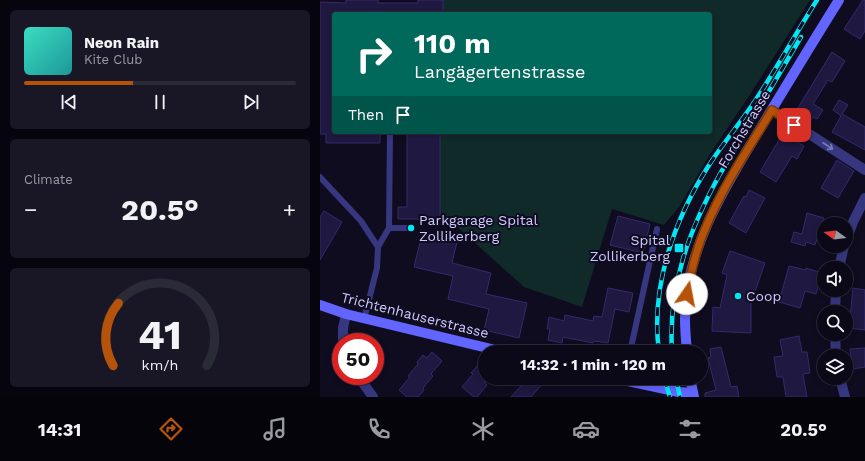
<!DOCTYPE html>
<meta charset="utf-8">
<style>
body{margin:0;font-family:"Work Sans",sans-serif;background:#191725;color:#f1f3f6;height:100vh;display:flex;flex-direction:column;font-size:15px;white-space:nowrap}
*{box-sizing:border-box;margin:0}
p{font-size:13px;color:#9a9aa2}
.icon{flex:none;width:22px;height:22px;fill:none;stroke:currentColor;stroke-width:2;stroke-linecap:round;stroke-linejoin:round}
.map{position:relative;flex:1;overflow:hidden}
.panel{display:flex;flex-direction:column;gap:10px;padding:10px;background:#06050d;width:320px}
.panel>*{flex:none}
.top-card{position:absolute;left:12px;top:12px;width:380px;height:122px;border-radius:4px;box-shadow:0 2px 6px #0003,0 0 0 1px #2b2a37;background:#00695c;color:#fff;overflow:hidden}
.needle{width:26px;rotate:285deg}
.buttons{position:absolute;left:497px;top:217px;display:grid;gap:8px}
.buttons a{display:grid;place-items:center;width:36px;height:36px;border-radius:50%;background:#0b0918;box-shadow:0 2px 6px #0003,0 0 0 1px #2b2a37;font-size:20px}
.speed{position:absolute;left:12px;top:333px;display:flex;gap:8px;font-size:20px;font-weight:700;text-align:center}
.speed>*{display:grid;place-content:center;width:52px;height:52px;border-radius:50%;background:#0b0918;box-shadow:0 2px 6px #0003,0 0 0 1px #2b2a37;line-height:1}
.speed .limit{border:6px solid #d22;background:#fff;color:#111}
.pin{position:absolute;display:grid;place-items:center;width:34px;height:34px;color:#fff;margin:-17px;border-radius:8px;box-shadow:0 2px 6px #0006}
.me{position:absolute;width:44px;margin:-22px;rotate:12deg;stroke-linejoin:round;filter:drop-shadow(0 0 3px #0008)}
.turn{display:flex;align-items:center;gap:14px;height:84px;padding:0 16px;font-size:18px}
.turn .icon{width:52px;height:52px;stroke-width:2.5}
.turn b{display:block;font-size:28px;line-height:34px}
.then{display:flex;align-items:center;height:38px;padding:0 16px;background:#0003;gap:8px;font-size:15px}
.big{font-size:30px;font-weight:700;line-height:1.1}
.panel .tile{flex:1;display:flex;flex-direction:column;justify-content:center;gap:6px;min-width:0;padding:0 14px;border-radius:6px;background:#191725}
.panel .dial{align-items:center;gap:0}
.dial svg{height:104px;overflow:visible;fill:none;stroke:#2b2a37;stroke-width:7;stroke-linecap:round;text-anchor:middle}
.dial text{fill:#f1f3f6;stroke:none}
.song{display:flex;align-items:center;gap:12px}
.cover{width:48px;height:48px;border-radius:6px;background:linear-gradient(135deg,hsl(170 70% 55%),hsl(180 70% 35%))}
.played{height:4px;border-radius:2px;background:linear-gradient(90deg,#b45309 40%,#2b2a37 40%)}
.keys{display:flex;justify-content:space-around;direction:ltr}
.heat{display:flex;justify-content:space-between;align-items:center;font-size:22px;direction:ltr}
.trip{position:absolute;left:158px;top:345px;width:230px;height:40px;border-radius:20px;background:#0b0918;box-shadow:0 2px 6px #0003,0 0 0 1px #2b2a37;font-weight:700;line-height:40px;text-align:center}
.menu{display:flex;height:64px;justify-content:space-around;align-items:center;background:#04040a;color:#9a9aa2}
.menu .icon{width:28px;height:28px}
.menu .on{color:#b45309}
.menu b{font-size:18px;color:#f1f3f6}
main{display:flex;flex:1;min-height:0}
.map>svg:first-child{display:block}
.green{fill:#0f2a28}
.building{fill:#1f1841;stroke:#342a6d}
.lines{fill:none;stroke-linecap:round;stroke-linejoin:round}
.lane{stroke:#373780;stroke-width:6}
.street{stroke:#373780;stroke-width:10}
.secondary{stroke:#6265ff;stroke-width:10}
.rail-casing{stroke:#00e8f6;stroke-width:4.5}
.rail{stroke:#0f0c20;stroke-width:3;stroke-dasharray:9;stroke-linecap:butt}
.oneway{stroke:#7b7ab9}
.route-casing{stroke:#753606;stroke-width:10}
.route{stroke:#b45309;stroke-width:7}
.poi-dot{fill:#00e8f6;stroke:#0f0c20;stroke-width:1.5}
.labels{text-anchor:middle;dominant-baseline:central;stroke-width:4;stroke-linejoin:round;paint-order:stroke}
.street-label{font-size:14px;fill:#cfcbff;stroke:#0f0c20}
.poi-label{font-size:14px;fill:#cfcbff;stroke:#0f0c20;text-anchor:start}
</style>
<main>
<section class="panel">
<div class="tile">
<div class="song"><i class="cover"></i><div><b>Neon Rain</b><p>Kite Club</p></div></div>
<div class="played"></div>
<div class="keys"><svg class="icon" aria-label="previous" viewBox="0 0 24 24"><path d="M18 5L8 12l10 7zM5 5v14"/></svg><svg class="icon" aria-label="pause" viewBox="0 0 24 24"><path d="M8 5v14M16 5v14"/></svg><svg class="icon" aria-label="next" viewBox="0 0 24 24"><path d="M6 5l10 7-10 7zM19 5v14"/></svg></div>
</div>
<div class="tile"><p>Climate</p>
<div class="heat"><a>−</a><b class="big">20.5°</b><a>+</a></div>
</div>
<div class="tile dial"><svg viewBox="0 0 100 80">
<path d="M14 69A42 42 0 1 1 86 69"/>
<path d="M14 69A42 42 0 0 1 18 21" stroke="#b45309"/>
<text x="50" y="56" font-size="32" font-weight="700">41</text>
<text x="50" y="72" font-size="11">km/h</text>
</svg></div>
</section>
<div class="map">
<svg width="545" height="397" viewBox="0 0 545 397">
<rect width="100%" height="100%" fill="#0f0c20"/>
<path class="green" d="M122 0H490L429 96 390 154 359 207 344 225 292 209 262 307 204 287 134 224 120 219V132H390V14H122Z"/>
<g class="building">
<path d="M26 0H58V3H98V0H123V14H14V132H60V143H6V134H0V2L26 3Z"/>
<path d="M543 0H545V31L540 39 524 29Z"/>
<path d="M512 52 525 61 512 82 508 80 493 104 503 110 497 119 493 117 491 120 476 111Z"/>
<path d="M519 100 528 105 522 114 545 127V150L512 132 521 116 513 110Z"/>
<path d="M87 132H120V219H78V207H87Z"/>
<path d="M463 133 484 146 477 159 472 156 456 182 440 172Z"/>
<path d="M517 160 534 171 518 198 501 188Z"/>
<path d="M429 190 445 198 426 233 409 223 424 196 426 197Z"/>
<path d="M4 211 22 222 0 260V217Z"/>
<path d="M487 213 504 218 495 245 486 242 485 246 471 242 474 232 482 234Z"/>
<path d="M298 216 330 224 323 253 290 245Z"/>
<path d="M102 234 137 242 132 263 171 273 166 294 207 303 199 338 164 330 169 309 128 299 133 276 94 267Z"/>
<path d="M410 251 445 263 431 303V333L392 331 393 307 400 308 407 275 402 273Z"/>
<path d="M469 266 486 270V268L502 273 496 294 485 291 480 308 459 302Z"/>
<path d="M288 288 313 293 309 312 295 309 288 343 274 341 273 343 243 337 242 343 228 340 230 329H227L229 317 244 321 245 315 273 321 274 316 282 317Z"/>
<path d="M533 288 545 290V330L529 328Z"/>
<path d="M479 336 482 352H487L490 373 483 374 487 397H466L463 377H457L454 357 463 356 460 340Z"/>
<path d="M401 347 411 387 417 386 419 397H385V393L396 390 388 358 391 357 390 349Z"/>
<path d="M545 348V367L533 369 529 357 531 356 530 349Z"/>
<path d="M112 352 122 361 111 374 113 376 103 388 104 390 98 397H87L79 390 90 377 88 376 98 364 97 362 103 355 107 358Z"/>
<path d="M158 365 165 371V383L167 385 157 397H154L142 387 153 374 151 373Z"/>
<path d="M204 378H217L223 383 211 397H191L201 386 199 385Z"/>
</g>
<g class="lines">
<g class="lane">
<path d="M0 177 41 221 58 247 57 268 44 319"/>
<path d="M69 228H91"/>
<path d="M58 247 69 228 70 132"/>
<path d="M310 352 337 229"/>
</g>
<g class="street">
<path d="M452 110 545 170"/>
<path d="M526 241 533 222 545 198"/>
<path d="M519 268 524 246"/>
<path d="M515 312 516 290"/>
<path d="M515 334 516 356"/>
<path d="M23 342V328L26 314"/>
<path d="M38 376 53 397"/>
<path d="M520 378 525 397"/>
</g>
<g class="secondary">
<path d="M0 305 26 314 184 352"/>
<path d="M367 352C366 341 365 330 365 319 365 249 405 187 440 129 466 86 492 43 519 0"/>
<path d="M294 378 359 392 373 393"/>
<path d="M370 378 374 397"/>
</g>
<defs>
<g id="rail">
<path d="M339 352C330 286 355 217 391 162 405 141 421 122 435 101 457 68 476 33 497 0"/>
<path d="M352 352C348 286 369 230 400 174L481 37"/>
<path d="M344 378 350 397"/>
<path d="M356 378 360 397"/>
</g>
</defs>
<use href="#rail" class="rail-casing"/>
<use href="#rail" class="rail"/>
</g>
<defs><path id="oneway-shaft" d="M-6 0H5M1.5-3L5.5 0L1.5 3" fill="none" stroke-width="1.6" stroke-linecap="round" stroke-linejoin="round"/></defs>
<use class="oneway" href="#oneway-shaft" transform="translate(508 146) rotate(33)"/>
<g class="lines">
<defs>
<path id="route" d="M367 294C371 271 376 249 386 227 403 186 429 148 452 110L474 125"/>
</defs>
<use href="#route" class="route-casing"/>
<use href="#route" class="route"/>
</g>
<g class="poi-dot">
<circle cx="91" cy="228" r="4"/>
<rect x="354" y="243" width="10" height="10" rx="2"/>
<circle cx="418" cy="296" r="4"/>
</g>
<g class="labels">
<g class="street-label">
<text transform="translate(424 129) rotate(-59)">Forchstrasse</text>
<text transform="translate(95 315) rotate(14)">Trichtenhauserstrasse</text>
</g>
<g class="poi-label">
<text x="99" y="220">Parkgarage Spital<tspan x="99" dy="16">Zollikerberg</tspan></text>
<text x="350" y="240" text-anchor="end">Spital<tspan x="350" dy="16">Zollikerberg</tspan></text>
<text x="426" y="296">Coop</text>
</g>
</g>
</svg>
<div class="buttons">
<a><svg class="needle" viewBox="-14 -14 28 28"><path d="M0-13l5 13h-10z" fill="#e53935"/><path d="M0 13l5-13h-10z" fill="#9a9aa2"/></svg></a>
<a><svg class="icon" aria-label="sound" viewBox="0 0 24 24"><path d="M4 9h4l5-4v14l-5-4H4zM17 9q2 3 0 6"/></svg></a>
<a><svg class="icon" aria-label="search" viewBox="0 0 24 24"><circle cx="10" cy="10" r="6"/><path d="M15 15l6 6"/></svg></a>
<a><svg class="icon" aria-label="layers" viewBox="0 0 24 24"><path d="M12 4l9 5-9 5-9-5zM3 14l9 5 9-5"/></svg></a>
</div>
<div class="speed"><div class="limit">50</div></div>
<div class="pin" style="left:474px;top:125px;background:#d93025"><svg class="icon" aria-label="arrive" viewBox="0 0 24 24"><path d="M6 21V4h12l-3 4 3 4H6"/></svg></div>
<svg class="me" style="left:367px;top:294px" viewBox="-20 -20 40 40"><circle r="19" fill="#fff"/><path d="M0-13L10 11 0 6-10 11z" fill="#b45309"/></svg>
<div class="trip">14:32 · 1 min · 120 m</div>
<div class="top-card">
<div class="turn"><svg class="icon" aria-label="right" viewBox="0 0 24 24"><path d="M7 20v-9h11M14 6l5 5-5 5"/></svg><div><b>110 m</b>Langägertenstrasse</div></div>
<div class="then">Then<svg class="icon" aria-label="arrive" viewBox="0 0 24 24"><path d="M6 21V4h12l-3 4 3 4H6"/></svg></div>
</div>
</div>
</main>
<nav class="menu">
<b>14:31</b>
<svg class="icon on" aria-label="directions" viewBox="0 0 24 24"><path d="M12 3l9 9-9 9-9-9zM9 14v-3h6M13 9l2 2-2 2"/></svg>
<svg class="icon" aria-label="music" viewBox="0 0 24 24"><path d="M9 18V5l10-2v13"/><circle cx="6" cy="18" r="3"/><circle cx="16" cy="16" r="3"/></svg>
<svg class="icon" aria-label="phone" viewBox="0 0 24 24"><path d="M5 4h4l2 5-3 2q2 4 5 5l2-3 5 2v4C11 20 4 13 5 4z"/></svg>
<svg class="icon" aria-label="climate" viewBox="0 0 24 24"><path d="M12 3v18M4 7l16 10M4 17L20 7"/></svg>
<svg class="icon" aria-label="car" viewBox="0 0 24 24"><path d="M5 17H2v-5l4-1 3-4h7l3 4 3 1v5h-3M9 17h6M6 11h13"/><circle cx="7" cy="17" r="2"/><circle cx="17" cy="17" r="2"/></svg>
<svg class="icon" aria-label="filters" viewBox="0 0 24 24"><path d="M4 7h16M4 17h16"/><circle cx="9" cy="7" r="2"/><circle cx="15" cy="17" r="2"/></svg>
<b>20.5°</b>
</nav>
